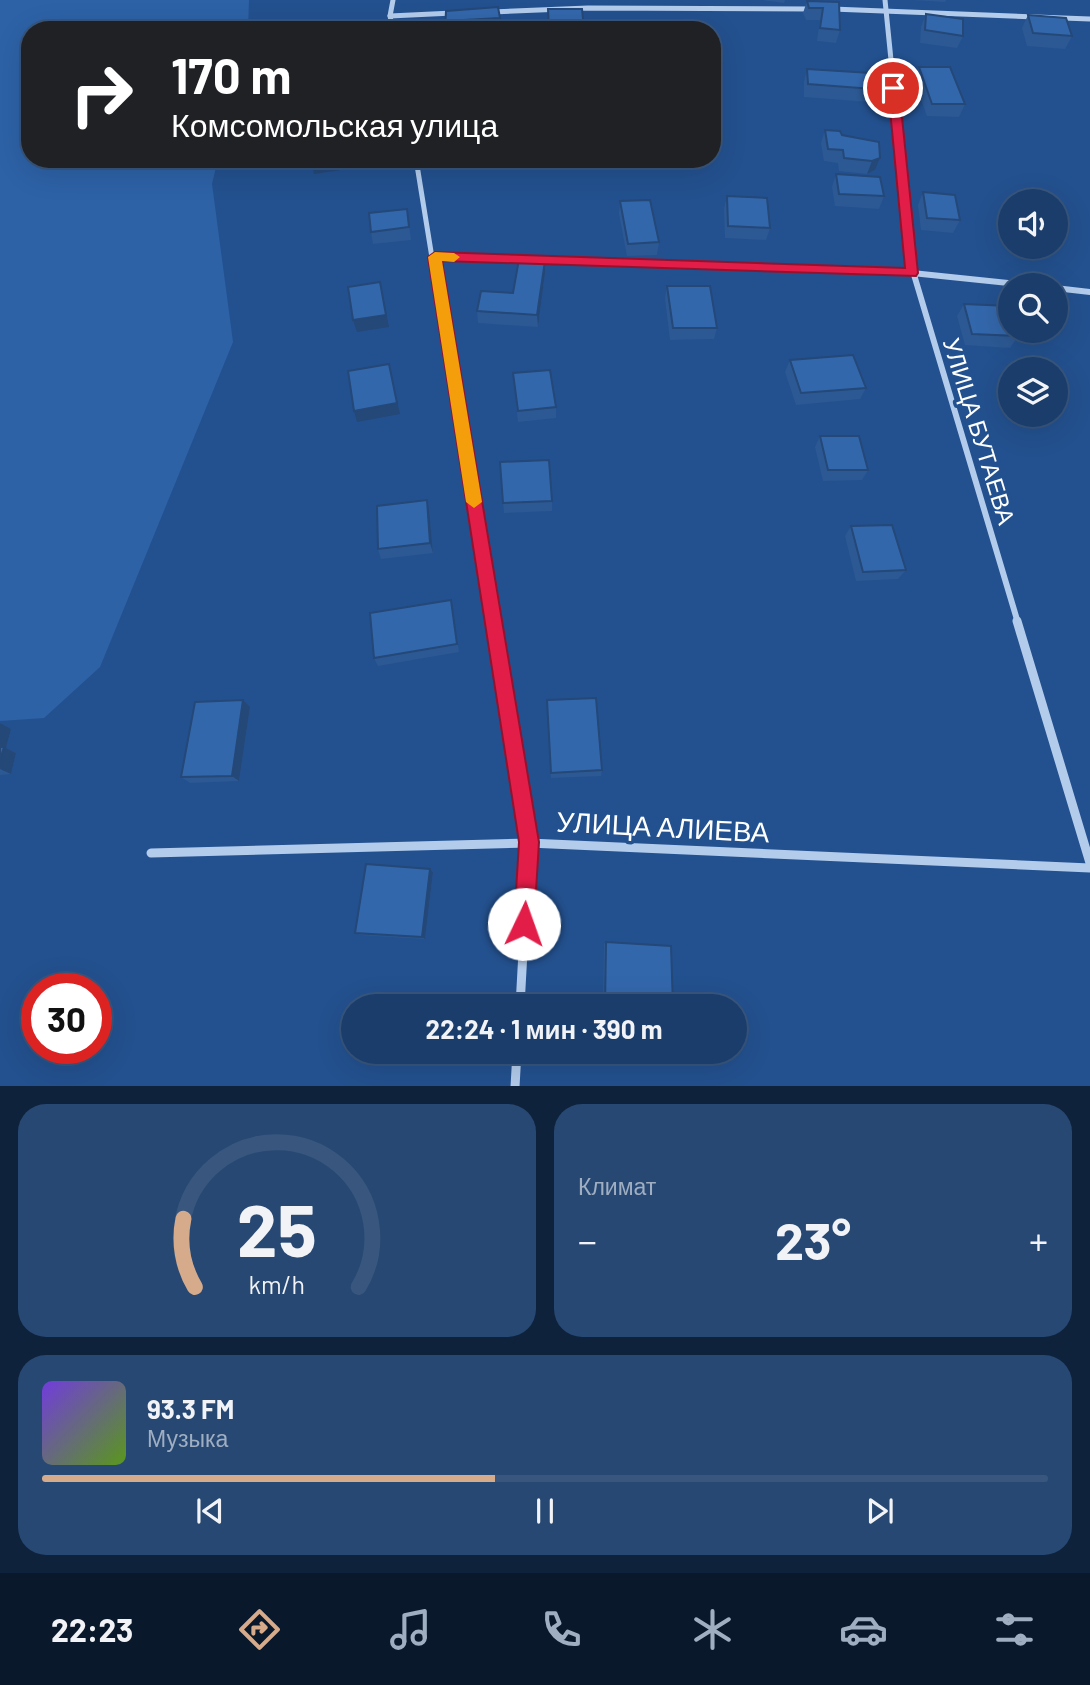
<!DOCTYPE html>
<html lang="ru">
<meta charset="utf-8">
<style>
body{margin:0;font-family:Barlow,sans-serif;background:#274873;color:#f1f3f6;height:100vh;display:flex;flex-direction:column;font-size:26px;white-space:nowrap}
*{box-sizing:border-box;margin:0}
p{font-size:23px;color:#9faec1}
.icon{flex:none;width:38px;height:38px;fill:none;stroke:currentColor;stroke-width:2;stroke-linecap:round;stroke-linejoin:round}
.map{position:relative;height:1086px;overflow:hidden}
.sheet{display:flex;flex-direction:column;gap:18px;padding:18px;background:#0e223b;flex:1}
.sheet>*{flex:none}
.top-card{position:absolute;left:21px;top:21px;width:700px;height:147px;border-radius:28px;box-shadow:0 7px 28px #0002,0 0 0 2px #38567e;background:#202124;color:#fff;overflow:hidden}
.tools{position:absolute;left:998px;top:189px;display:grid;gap:14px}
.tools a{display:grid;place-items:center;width:70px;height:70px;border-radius:50%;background:#1a3d6b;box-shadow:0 7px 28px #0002,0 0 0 2px #38567e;font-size:35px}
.speed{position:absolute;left:21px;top:973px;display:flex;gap:14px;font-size:35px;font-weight:700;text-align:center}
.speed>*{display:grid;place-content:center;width:91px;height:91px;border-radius:50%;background:#1a3d6b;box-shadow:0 7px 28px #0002,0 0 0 2px #38567e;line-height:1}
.speed .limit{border:10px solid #d22;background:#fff;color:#111}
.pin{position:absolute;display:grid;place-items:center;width:60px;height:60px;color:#fff;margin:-30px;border:4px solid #fff;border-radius:50%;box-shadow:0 2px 7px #0007}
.me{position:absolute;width:77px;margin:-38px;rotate:3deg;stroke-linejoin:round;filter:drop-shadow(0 0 5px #0008)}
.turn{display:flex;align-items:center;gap:24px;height:147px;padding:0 35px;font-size:32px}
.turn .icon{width:91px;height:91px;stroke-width:2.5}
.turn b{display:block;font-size:49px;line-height:60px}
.big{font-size:52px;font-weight:700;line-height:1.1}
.sheet .widget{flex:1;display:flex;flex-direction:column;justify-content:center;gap:10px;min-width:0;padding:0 24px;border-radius:28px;background:#274873}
.sheet .dial{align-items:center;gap:0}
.dial svg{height:182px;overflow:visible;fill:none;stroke:#38567e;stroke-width:7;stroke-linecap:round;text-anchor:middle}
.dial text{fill:#f1f3f6;stroke:none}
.song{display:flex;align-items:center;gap:21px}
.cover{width:84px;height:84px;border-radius:10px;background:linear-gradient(135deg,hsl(260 70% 55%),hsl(90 70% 35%))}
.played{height:7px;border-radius:4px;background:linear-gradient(90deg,#d6ab8b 45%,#38567e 45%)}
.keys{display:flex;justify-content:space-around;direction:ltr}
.heat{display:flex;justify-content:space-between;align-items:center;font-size:38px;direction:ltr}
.sheet .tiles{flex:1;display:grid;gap:18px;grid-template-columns:1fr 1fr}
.widget:last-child{grid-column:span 2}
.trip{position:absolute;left:341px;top:994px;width:406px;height:70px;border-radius:35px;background:#1a3d6b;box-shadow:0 7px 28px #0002,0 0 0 2px #38567e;font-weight:700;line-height:70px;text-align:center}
.dock{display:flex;height:112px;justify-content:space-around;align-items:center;background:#0a182b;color:#9faec1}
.dock .icon{width:49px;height:49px}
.dock .on{color:#d6ab8b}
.dock b{font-size:32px;color:#f1f3f6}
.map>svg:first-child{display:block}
.green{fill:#2d62a7}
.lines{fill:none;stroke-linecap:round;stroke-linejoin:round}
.minor-far2{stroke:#b3ccec;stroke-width:5}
.minor-far1{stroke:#b3ccec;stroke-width:6}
.minor{stroke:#b3ccec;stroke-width:9}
.wall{fill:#2c5994}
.shaded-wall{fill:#244878}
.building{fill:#3367ac;stroke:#244878;stroke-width:2}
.route{fill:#e11d48;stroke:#92132f;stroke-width:2}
.slow{fill:#f59e0b}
.labels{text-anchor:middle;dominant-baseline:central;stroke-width:7;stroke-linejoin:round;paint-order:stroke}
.street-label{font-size:24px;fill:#fff;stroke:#23518f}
.near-street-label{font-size:28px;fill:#fff;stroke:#23518f}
</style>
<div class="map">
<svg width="1090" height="1087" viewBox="0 0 1090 1087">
<rect width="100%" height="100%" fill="#23518f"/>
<path class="green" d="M0 0H249L248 30H30V159H218L212 184 233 342 100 667 44 718 0 721Z"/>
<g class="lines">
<g class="minor-far2">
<path d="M393 0 390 16 393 30"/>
<path d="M885 0 912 270"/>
<path d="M832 9 1090 19"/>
<path d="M492 12 588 8 813 9"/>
<path d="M390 16 453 13"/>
<path d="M416 159 434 270"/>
<path d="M434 256 821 270"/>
</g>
<g class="minor-far1">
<path d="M434 268 493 623"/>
<path d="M772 268 912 273 1028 285"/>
<path d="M912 268 1018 623"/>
<path d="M1055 288 1090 292"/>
</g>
<g class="minor">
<path d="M492 621 529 843 520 1006"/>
<path d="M1017 621 1090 863"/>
<path d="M151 853 529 843 1090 868"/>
<path d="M515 1087 517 1052"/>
</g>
</g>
<g class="wall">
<path d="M762 0H785L784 3Z"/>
<path d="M912 0H946L945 2Z"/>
<path d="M807 1 839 2 840 30 836 43 817 41 820 20H806L803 13Z"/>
<path d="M446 11 500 18V30H445Z"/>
<path d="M926 14 963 36 957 48 920 43 921 27Z"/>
<path d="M1028 15 1072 36 1065 49 1027 46 1022 28Z"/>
<path d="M919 67 965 104 959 117 927 116 914 80Z"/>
<path d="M807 69 873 89 869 102 804 97V82Z"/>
<path d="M825 130 842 135 880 158 875 170 867 174 839 171 838 163 824 161 821 143Z"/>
<path d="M836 174 884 196 879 209 835 206 832 187Z"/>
<path d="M923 192 960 220 953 233 921 230 918 205Z"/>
<path d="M727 196 770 228 766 240 725 238 724 209Z"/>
<path d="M620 201 659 242 657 255 627 256 619 214Z"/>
<path d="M407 209 411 240 373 244 371 232Z"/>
<path d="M545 273 538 327 478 323 477 311 513 293Z"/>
<path d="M667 286 717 328 714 339 670 340 665 298Z"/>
<path d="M964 304 1018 336 1010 348 965 345 957 316Z"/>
<path d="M790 360 866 388 860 399 796 405 785 372Z"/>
<path d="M513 373 556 407V418L518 422Z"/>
<path d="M820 436 868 470 862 480 823 481 815 447Z"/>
<path d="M500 462 552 501V511L504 513Z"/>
<path d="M427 500 429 510 433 553 381 559 378 549Z"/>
<path d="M851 526 906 570 898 579 856 581 845 536Z"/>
<path d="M451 600 459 652 378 666 374 658Z"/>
<path d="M250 707 239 781 190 783 181 777Z"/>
<path d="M547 707 602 770 601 776 551 778Z"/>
<path d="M0 723 11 729 6 748 16 753 11 774 0 775Z"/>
<path d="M430 869 433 872 425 939 360 935 355 933Z"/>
<path d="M606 942 673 1006H603L604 944Z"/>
</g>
<g class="shaded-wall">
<path d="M464 20 465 30H460Z"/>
<path d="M880 158 875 170 867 174 872 161Z"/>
<path d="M324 159H346L348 169 314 174 311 161Z"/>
<path d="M545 261V273L538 327 537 315Z"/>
<path d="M380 282 389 327 357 332 353 320Z"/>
<path d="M389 364 400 414 357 422 354 411Z"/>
<path d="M427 500 429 510 433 553 430 543Z"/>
<path d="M243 700 250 707 239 781 232 776Z"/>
<path d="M0 723 11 729 6 748 16 753 11 774 0 769Z"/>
<path d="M430 869 433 872 425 939 422 937Z"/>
</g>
<g class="building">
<path d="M807 1 839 2 840 30 820 28 823 8H809Z"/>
<path d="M498 7 500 18 464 20 460 30H445L446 11Z"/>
<path d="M548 9H582L584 29H549Z"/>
<path d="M926 14 963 19V36L925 30Z"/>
<path d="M1028 15 1066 18 1072 36 1033 33Z"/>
<path d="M322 26 354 27 353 30H320Z"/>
<path d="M919 67H950L965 104H932Z"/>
<path d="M807 69 871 73 873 89 808 84Z"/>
<path d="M825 130 840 131 842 135 879 142 880 158 872 161 844 158 843 150 828 149Z"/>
<path d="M836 174 880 177 884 196 839 194Z"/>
<path d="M923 192 955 195 960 220 927 218Z"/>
<path d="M727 196 767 198 770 228 728 226Z"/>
<path d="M650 200 659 242 628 244 620 201Z"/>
<path d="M407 209 409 227 371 232 369 213Z"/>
<path d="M519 259 545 261 537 315 477 311 481 291 513 293Z"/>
<path d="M380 282 386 315 353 320 348 287Z"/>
<path d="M667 286H710L717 328H673Z"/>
<path d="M964 304 1009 306 1010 331H1017L1018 336 972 334Z"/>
<path d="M853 355 866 388 801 393 790 360Z"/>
<path d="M389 364 397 403 354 411 348 371Z"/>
<path d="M550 370 556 407 518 411 513 373Z"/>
<path d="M820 436H859L868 470H828Z"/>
<path d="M549 460 552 501 503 503 500 462Z"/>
<path d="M427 500 430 543 378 549 377 506Z"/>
<path d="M892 525 906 570 863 572 851 526Z"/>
<path d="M451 600 457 644 374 658 370 613Z"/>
<path d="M596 698 602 770 551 773 547 700Z"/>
<path d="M243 700 232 776 181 777 195 702Z"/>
<path d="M0 747H4L0 760Z"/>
<path d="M366 864 430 869 422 937 355 933Z"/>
<path d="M606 942 671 946 673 1006H605Z"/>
</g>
<path class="route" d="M893 85 899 88 918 273 916 276 442 261 539 842 534 924 531 932 524 934 517 932 514 924 519 842 428 257 435 252 905 268 888 88Z"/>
<path class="slow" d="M435 252 454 253 460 257 454 262 442 261 482 502 474 508 466 502 428 257Z"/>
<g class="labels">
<g class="street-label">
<text transform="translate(980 431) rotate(73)">УЛИЦА БУТАЕВА</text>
</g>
<g class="near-street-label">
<text transform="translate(663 826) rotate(3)">УЛИЦА АЛИЕВА</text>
</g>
</g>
</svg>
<div class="tools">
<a><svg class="icon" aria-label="sound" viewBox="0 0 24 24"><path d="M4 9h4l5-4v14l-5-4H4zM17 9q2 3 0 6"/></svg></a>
<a><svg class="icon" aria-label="search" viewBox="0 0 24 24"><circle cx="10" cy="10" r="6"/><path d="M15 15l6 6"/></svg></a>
<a><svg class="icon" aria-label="layers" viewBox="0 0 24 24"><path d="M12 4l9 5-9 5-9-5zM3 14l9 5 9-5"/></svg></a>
</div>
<div class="speed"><div class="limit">30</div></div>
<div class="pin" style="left:893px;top:88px;background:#d93025"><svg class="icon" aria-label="arrive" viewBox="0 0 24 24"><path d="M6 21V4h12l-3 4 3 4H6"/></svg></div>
<svg class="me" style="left:524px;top:924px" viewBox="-20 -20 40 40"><circle r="19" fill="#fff"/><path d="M0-13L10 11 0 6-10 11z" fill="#e11d48"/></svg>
<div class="trip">22:24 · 1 мин · 390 m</div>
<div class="top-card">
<div class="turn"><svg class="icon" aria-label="right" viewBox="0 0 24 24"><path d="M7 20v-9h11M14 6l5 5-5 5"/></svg><div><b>170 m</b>Комсомольская улица</div></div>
</div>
</div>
<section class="sheet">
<div class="tiles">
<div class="widget dial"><svg viewBox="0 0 100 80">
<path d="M14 69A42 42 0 1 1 86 69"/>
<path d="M14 69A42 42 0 0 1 9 39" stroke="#d6ab8b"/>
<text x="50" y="56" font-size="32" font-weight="700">25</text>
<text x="50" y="72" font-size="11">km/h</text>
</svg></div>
<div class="widget"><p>Климат</p>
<div class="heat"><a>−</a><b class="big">23°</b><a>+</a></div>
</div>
<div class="widget">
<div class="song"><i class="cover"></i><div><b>93.3 FM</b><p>Музыка</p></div></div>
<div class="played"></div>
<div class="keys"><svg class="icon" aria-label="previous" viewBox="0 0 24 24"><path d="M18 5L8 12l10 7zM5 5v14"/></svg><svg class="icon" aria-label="pause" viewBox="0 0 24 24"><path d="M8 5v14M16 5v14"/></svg><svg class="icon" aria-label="next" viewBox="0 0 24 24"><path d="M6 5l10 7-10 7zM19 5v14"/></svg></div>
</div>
</div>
</section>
<nav class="dock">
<b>22:23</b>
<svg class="icon on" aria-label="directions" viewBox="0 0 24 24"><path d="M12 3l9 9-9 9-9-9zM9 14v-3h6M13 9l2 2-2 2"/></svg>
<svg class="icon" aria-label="music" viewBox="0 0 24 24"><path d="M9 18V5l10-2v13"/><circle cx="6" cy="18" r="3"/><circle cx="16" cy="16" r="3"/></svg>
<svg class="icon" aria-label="phone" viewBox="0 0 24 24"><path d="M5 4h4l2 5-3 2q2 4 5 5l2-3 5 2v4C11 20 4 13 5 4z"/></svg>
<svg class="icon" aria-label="climate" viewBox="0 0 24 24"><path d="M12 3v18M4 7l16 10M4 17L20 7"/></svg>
<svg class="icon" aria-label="car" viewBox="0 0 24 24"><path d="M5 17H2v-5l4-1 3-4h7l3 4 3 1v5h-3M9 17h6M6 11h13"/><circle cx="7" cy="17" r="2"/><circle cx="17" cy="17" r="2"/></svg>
<svg class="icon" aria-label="filters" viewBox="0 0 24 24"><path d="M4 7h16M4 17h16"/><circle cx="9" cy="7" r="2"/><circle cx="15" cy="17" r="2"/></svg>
</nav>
